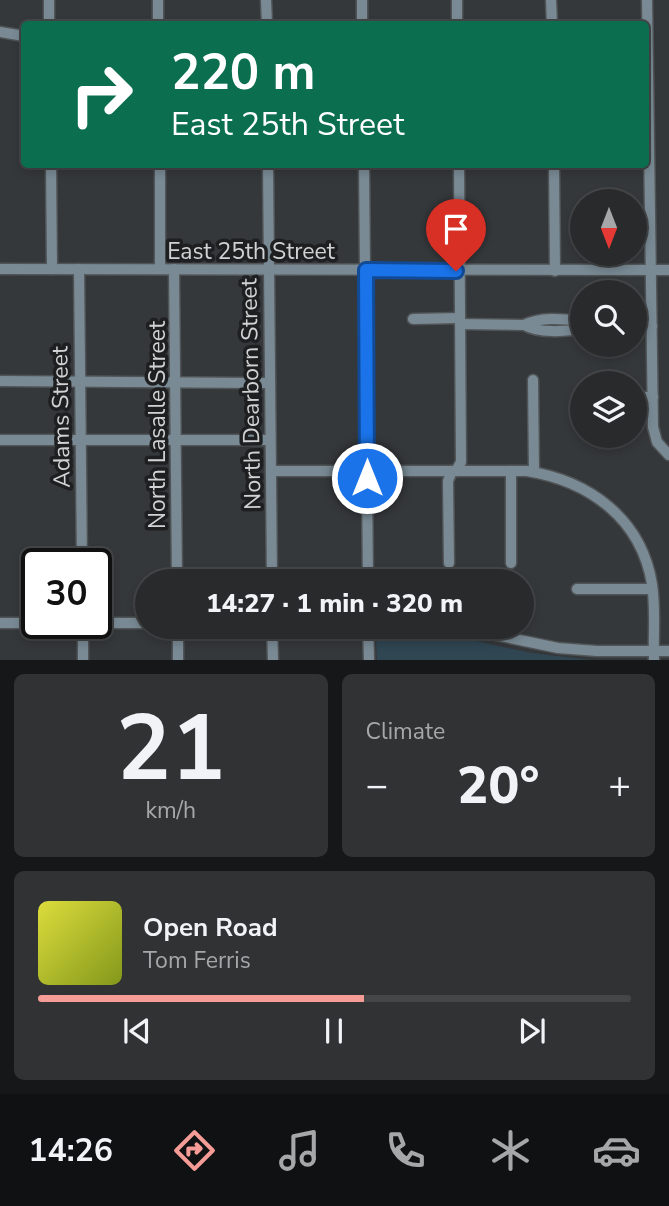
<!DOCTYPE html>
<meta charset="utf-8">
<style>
body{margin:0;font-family:"Nunito Sans",sans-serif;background:#303234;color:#f1f3f6;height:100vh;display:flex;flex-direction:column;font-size:26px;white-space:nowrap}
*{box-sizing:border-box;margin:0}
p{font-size:23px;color:#a5a7a9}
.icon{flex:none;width:38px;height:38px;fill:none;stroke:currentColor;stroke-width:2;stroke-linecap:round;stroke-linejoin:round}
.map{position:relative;height:660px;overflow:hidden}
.sheet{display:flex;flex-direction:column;gap:14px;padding:14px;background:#161718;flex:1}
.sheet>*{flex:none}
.hud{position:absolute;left:21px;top:21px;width:628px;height:147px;border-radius:7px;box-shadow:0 4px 10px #0003,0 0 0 2px #444648;background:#0b6e4f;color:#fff;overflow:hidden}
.needle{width:46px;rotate:180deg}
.tools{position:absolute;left:570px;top:189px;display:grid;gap:14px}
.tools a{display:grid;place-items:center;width:77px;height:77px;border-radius:50%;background:#282a2c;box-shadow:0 4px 10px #0003,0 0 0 2px #444648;font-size:35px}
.speed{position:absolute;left:21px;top:548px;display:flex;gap:14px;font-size:35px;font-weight:700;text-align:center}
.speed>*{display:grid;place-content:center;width:91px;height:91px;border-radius:50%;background:#282a2c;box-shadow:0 4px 10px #0003,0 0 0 2px #444648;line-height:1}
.speed .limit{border:4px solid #111;border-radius:10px;background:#fff;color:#111}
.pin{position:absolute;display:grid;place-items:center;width:60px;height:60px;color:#fff;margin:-72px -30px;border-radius:50% 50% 50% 0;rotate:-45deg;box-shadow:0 0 7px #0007}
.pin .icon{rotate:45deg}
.me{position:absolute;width:77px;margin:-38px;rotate:0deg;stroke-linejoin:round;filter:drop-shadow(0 0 5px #0008)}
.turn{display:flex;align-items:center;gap:24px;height:147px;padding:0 35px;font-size:32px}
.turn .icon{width:91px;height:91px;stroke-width:2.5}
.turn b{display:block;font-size:49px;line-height:60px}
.big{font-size:52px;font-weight:800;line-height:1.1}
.sheet .tile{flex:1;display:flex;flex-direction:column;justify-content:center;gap:10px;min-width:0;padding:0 24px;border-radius:10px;background:#303234}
.sheet .dial{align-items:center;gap:0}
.dial b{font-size:91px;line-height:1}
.song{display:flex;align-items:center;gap:21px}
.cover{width:84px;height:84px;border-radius:10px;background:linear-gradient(135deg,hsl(60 70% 55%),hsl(70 70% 35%))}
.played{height:7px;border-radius:4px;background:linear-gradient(90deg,#f59c96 55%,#444648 55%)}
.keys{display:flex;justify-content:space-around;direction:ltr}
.heat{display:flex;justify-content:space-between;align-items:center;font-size:38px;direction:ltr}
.sheet .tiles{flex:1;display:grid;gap:14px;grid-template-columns:1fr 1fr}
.tile:last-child{grid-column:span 2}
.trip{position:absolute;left:135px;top:569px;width:399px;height:70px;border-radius:35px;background:#282a2c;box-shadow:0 4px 10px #0003,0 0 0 2px #444648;font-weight:800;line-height:70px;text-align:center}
.menu{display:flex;height:112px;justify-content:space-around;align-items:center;background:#101112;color:#a5a7a9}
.menu .icon{width:49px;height:49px}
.menu .selected{color:#f59c96}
.menu b{font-size:32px;color:#f1f3f6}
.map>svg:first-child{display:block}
.green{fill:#304653}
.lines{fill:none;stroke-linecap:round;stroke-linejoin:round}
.minor-casing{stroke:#515456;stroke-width:13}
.minor{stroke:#798a94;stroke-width:10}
.route-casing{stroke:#114b97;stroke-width:18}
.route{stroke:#1a73e8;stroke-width:12}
.labels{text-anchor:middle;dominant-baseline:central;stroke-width:7;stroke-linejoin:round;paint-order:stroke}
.street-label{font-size:23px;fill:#d0d2d3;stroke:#1e1f20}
</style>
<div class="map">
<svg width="669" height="660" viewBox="0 0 669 660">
<rect width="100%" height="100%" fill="#35383b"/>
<path class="green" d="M376 632 444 634 531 653 591 660H377Z"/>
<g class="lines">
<defs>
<g id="minor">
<path d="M49 0V24"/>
<path d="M158 0V24"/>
<path d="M266 0 267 24"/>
<path d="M362 0V24"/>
<path d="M457 0V24"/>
<path d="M551 0 552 24"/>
<path d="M647 0 653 427 657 442 669 455"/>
<path d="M0 32 24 36"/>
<path d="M51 164 52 269"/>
<path d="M160 164V269"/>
<path d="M268 164 272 581"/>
<path d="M364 164 368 581"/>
<path d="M554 164 555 271"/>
<path d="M0 269 669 270"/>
<path d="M79 269 82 564"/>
<path d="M174 269 177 581"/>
<path d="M413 319 460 318"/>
<path d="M460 324 524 325C541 316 564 319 583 321"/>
<path d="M524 325C540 334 565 331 583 329"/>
<path d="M635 326H652"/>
<path d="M533 380 534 472"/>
<path d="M0 381 270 383"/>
<path d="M635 397H653"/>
<path d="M577 398H583"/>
<path d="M0 440H270"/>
<path d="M271 471H527C589 481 641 518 652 584 656 609 653 635 654 660"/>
<path d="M456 471 461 462 459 164"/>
<path d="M511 471V563"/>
<path d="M449 563 448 481 452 471"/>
<path d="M577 589H652"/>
<path d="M0 623H147"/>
<path d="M83 623V660"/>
<path d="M178 626V660"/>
<path d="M272 626 273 660"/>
<path d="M368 626 369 660"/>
<path d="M453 626 558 648 597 651H669"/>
</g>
</defs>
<use href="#minor" class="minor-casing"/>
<use href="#minor" class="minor"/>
</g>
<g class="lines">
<defs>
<path id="route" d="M367 478 366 270 456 271"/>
</defs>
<use href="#route" class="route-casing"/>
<use href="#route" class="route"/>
</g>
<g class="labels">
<g class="street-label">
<text x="251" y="251">East 25th Street</text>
<text transform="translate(251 394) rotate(-91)">North Dearborn Street</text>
<text transform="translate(61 417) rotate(-91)">Adams Street</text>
<text transform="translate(157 425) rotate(-90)">North Lasalle Street</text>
</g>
</g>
</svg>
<div class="tools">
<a><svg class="needle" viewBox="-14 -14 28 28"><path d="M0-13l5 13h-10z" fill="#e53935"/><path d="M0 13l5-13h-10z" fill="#a5a7a9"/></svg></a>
<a><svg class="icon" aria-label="search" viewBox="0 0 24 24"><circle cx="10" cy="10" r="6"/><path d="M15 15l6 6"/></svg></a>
<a><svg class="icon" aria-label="layers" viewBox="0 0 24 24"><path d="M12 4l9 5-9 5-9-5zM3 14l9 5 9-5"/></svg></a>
</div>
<div class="speed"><div class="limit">30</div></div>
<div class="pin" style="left:456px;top:271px;background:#d93025"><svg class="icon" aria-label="arrive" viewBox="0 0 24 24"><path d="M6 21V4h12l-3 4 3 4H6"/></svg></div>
<svg class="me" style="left:367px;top:478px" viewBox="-20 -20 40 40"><circle r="17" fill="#1a73e8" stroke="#fff" stroke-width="3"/><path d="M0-11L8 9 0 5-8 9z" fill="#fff"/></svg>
<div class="trip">14:27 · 1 min · 320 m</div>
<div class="hud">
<div class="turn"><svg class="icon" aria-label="right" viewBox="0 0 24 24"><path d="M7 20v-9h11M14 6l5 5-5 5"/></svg><div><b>220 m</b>East 25th Street</div></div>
</div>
</div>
<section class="sheet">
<div class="tiles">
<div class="tile dial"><b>21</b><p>km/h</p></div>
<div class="tile"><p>Climate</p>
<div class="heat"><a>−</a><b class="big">20°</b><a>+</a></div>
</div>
<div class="tile">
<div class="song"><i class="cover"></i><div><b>Open Road</b><p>Tom Ferris</p></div></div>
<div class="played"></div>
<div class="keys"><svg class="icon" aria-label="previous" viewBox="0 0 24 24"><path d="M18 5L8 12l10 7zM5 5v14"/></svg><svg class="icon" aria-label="pause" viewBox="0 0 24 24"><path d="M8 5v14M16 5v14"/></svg><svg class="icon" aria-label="next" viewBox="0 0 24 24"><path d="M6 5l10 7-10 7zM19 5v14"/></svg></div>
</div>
</div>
</section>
<nav class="menu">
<b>14:26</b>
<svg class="icon selected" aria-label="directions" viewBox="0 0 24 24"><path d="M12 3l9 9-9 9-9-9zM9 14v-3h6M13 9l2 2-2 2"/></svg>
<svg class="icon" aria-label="music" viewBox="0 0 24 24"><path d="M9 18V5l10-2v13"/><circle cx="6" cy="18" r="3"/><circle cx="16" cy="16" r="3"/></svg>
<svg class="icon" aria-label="phone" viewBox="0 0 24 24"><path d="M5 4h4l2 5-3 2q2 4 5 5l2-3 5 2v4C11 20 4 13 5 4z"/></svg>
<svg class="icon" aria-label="climate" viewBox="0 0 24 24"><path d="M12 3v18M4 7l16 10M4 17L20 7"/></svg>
<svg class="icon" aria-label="car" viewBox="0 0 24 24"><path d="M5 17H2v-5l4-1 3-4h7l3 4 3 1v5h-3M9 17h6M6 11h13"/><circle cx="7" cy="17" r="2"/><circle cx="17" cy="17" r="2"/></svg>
</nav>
